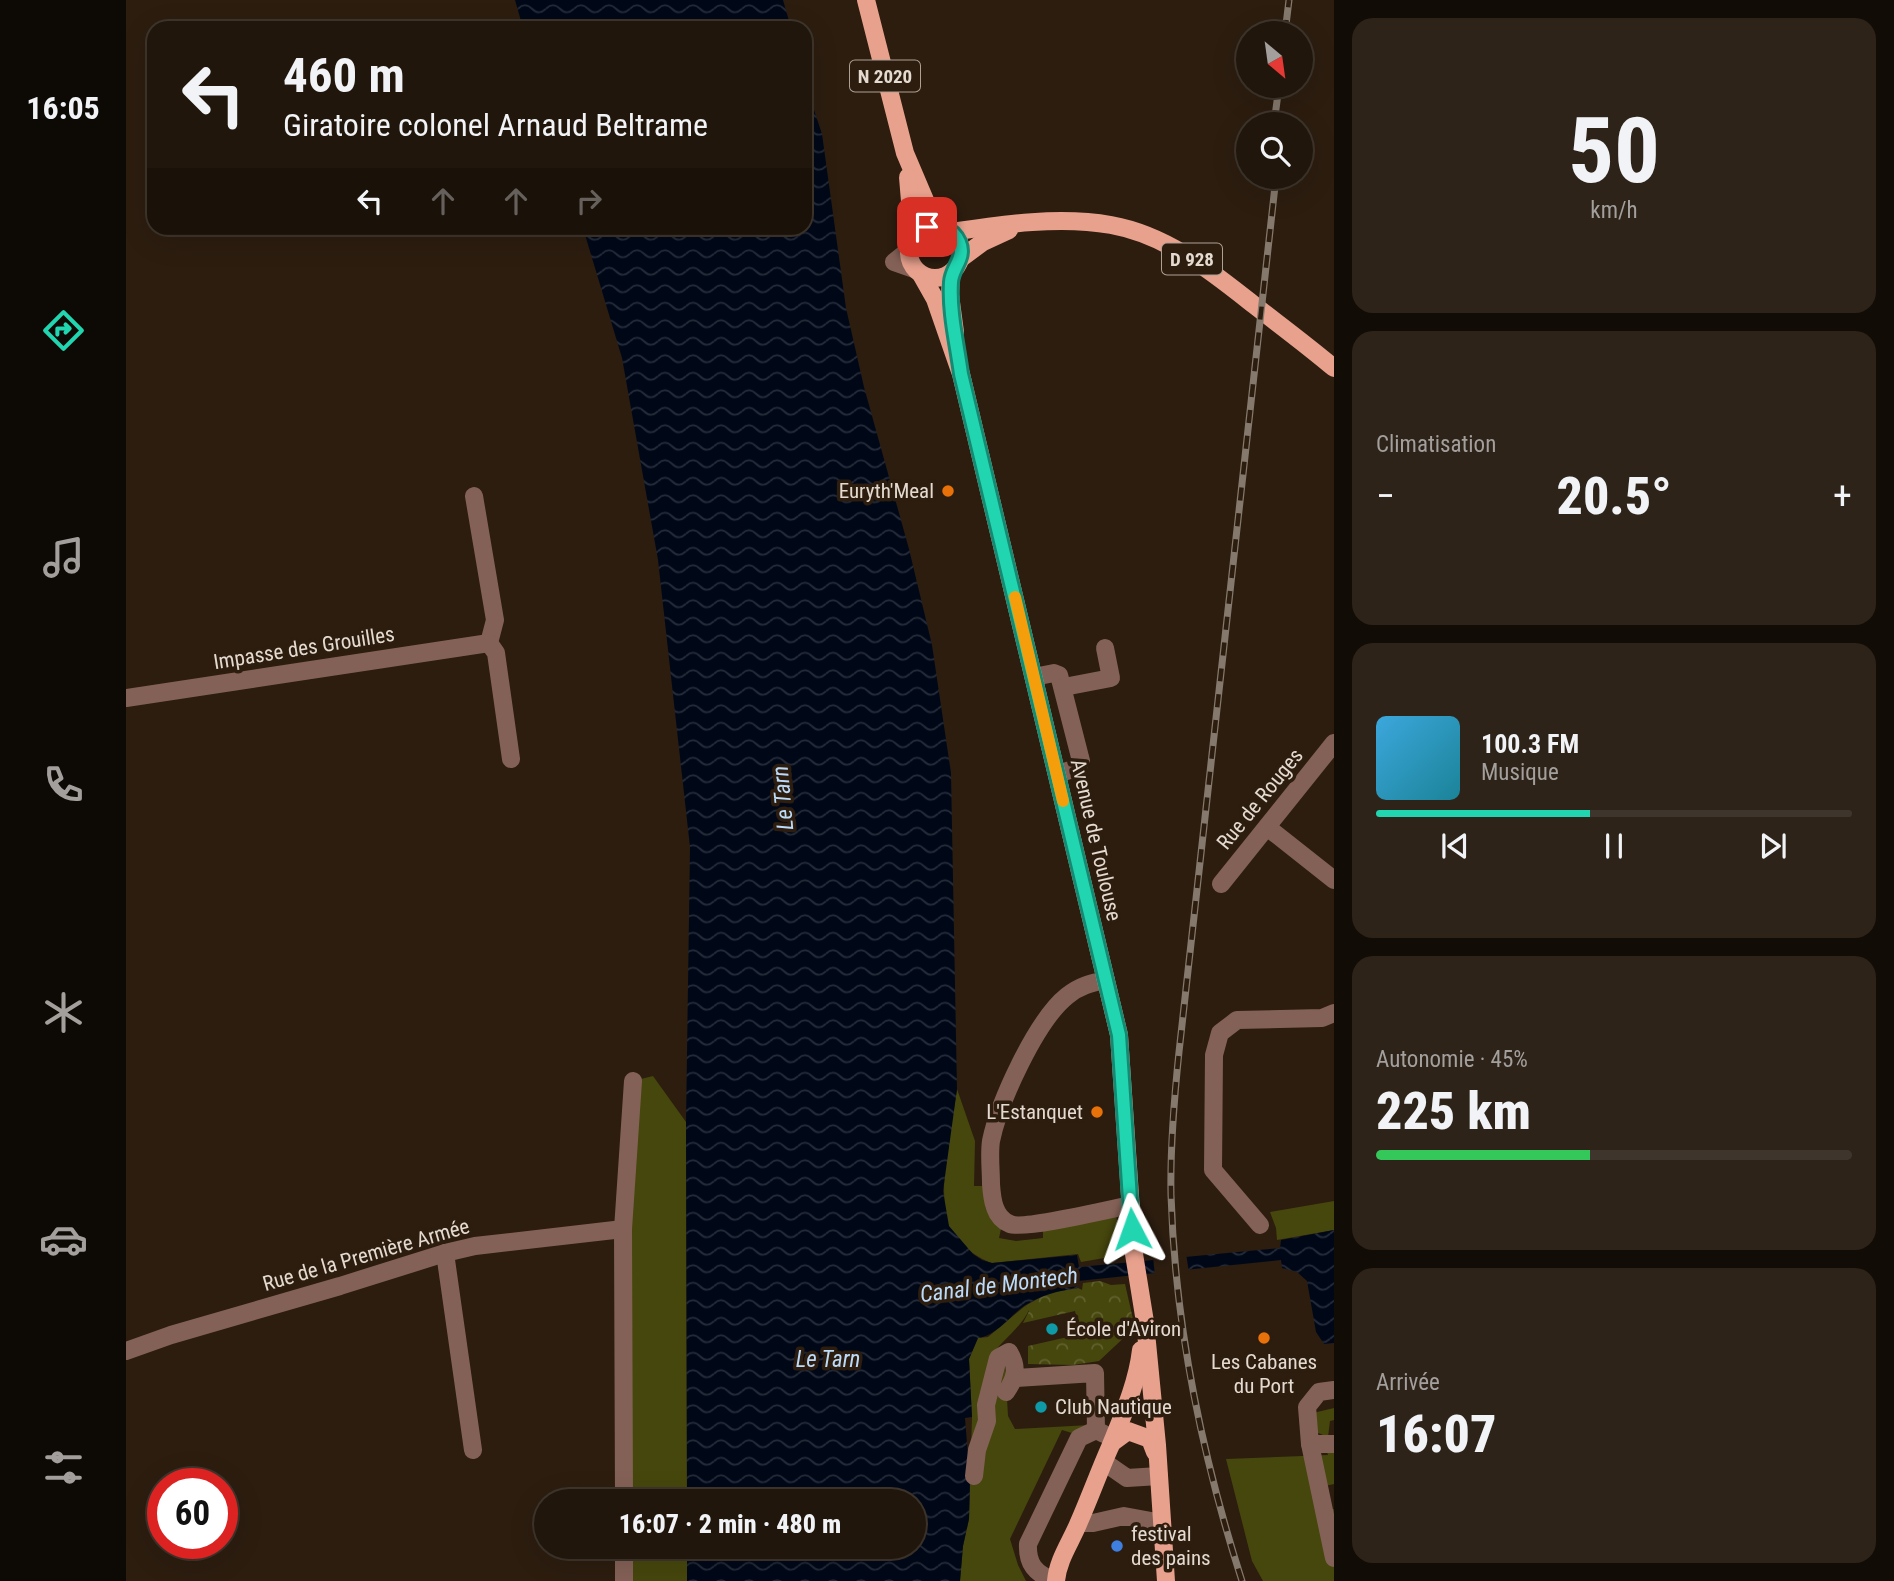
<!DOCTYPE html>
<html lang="fr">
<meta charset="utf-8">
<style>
body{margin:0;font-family:"Roboto Condensed",sans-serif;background:#2d2319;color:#f1f3f6;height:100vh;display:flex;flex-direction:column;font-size:26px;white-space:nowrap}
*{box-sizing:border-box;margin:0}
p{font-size:23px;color:#a29f9d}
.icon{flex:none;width:38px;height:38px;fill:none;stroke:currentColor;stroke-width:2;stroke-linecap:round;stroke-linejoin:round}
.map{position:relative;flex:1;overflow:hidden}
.side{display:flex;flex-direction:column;gap:18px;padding:18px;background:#120c06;width:560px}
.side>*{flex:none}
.hud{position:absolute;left:21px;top:21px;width:665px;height:214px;border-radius:21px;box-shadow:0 7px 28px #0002,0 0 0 2px #3e352c;background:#21160b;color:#f1f3f6;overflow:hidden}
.needle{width:46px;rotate:151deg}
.buttons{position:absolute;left:1110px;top:21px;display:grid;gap:14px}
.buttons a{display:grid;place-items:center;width:77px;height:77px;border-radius:50%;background:#21160b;box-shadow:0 7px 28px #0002,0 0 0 2px #3e352c;font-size:35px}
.speed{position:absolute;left:21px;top:1468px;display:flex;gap:14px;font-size:35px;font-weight:700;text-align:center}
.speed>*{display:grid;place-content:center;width:91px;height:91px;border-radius:50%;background:#21160b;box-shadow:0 7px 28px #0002,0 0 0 2px #3e352c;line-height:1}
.speed .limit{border:10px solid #d22;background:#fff;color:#111}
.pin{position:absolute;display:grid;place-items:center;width:60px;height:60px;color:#fff;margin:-30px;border-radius:14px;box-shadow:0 4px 10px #0006}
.me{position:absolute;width:77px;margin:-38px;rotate:356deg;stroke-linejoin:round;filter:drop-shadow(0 0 5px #0008)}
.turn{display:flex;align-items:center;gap:24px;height:147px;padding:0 21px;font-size:32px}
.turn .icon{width:91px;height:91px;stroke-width:2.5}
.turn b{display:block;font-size:49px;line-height:60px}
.lanes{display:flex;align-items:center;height:66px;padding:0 21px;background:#0003;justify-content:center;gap:35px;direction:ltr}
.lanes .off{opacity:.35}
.big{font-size:52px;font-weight:800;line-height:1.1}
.side .tile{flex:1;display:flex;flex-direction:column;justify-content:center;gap:10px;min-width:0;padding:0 24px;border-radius:21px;background:#2d2319}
.side .dial{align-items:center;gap:0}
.dial b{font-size:91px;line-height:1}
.song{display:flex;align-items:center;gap:21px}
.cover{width:84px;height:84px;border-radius:10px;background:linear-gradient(135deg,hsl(200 70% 55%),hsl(190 70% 35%))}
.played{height:7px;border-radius:4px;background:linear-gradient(90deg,#20d5b0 45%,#3e352c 45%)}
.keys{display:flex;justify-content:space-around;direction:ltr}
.heat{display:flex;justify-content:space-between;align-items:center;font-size:38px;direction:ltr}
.charge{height:10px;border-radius:5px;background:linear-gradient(90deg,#34c759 45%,#3e352c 0)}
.trip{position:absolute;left:408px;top:1489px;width:392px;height:70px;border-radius:35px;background:#21160b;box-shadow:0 7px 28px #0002,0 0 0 2px #3e352c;font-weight:800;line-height:70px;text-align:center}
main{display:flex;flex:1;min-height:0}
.dock{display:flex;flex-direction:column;width:126px;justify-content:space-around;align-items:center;background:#0d0904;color:#a29f9d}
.dock .icon{width:49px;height:49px}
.dock .selected{color:#20d5b0}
.dock b{font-size:32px;color:#f1f3f6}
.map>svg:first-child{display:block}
.green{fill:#46470d}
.forest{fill:url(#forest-crowns)}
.water{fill:url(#water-waves)}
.pier{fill:#2c1d0f}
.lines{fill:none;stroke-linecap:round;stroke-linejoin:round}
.minor{stroke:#846157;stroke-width:18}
.major{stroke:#e8a18d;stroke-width:18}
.rail-casing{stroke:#85796d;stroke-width:7}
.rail{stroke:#2c1d0f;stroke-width:4.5;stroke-dasharray:13;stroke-linecap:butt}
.route-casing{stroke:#158a72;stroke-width:18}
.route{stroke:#20d5b0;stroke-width:12}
.slow{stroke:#f59e0b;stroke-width:12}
.food-dot{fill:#e8710a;stroke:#2c1d0f;stroke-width:2.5}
.culture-dot{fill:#0f9aa8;stroke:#2c1d0f;stroke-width:2.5}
.shop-dot{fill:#3f7fe0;stroke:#2c1d0f;stroke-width:2.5}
.labels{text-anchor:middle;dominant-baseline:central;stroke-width:7;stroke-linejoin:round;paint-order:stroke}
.shield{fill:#2c1d0f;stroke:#ada196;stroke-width:2}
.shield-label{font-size:19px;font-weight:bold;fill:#e4dad0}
.poi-label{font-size:21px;fill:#e4dad0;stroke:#2c1d0f;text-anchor:start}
.street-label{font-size:21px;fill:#e4dad0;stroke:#2c1d0f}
.water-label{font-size:23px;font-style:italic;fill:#bcdbfa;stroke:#2c1d0f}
</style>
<main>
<nav class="dock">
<b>16:05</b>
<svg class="icon selected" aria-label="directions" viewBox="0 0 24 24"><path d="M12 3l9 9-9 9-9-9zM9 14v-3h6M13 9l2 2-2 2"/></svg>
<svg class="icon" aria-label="music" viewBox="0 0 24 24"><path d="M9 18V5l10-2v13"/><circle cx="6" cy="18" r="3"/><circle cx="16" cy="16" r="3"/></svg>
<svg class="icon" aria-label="phone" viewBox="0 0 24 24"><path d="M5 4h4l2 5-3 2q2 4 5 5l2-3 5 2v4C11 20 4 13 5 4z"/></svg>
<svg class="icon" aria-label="climate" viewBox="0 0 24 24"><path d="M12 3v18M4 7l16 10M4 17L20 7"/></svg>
<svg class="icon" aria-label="car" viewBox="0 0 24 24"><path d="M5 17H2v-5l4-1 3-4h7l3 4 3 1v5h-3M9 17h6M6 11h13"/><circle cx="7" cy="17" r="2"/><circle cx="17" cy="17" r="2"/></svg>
<svg class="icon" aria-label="filters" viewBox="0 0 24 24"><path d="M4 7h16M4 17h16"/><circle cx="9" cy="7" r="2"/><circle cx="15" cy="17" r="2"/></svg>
</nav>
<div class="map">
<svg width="1208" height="1581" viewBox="0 0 1208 1581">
<defs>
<pattern id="forest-crowns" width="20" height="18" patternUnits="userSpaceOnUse" patternTransform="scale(1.75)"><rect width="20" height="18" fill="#46470d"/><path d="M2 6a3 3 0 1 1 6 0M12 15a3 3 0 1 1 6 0" fill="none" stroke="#61612f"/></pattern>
<pattern id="water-waves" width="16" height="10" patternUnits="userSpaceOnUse" patternTransform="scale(1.75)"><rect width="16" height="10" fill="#000818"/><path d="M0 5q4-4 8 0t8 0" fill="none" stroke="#252b39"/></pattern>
</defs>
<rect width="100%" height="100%" fill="#2c1d0f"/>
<g class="green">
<path d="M527 1076 560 1122 561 1501 498 1502 507 1081Z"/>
<path d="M831 1089 849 1141 848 1186H857L860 1210 875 1229 873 1238 890 1241 917 1238V1225L990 1214 996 1255 955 1262 952 1254 866 1263C850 1258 827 1240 822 1224 811 1187 826 1127 831 1089Z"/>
<path d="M1208 1201V1230L1151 1240 1150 1228 1144 1212Z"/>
<path d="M899 1306 903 1310C895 1327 878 1339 866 1354L879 1362 882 1416 889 1429 964 1425 949 1434 936 1430 884 1539 892 1565 900 1581H834L837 1546 843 1519 846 1417 843 1359 852 1338 862 1337Z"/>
<path d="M1208 1408V1420L1204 1421 1202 1437 1190 1432 1187 1413Z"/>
<path d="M1201 1452H1208V1484L1199 1486 1204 1510 1208 1509V1581H1137L1126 1561 1100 1459 1202 1455Z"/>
<rect x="498" y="1547" width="63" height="34"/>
</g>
<path class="forest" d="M974 1281 985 1285 999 1284 1007 1319 1005 1331 973 1361 947 1365 902 1364V1346L955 1334 949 1311 897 1323 903 1311 899 1306 922 1293 952 1288 956 1290 957 1283Z"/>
<g class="water">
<path d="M389 0H657L665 28H397Z"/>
<path d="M679 83 696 134 720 308 738 387 783 549 806 645 825 773 831 1089 817 1191 823 1226 847 1254 856 1260 866 1263 951 1255 953 1267 1154 1248 1155 1240 1208 1230V1343L1198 1344 1190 1332 1181 1281 1171 1272 1156 1268 1155 1260 952 1281V1288C932 1291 915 1295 898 1306 884 1316 870 1336 852 1338L843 1359 846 1417 839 1418 844 1481 843 1519 837 1546 834 1581H561V1547H788V1502L561 1501 560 1122 564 847 532 560 496 358 457 228H679Z"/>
</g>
<path class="pier" d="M1060 1253 1063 1273 1029 1276 1027 1257Z"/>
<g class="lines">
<g class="minor">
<path d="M783 250 768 262 788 269"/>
<path d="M348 496 369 620 363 643"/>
<path d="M363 643 370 653 385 759"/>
<path d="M908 677 928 673 933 675 955 761 951 768 931 774"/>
<path d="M938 687 985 678 979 648"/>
<path d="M0 698 363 643"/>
<path d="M1141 827 1208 880"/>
<path d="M1095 884 1208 743"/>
<path d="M980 980C965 983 953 986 941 996 910 1021 873 1102 865 1141 863 1154 865 1170 865 1184 866 1199 868 1218 884 1224 897 1230 985 1209 1005 1205"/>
<path d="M1134 1225 1087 1170 1088 1055 1094 1033 1111 1020 1196 1018 1208 1013"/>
<path d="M319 1253 347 1450"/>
<path d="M0 1351 45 1335 214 1286 319 1253 349 1246 497 1229"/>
<path d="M890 1378 969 1373 970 1430 978 1434"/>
<path d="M1208 1390 1193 1392 1181 1407 1184 1444 1208 1558"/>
<path d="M1184 1444H1208"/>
<path d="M978 1462 1001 1478 1033 1476"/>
<path d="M848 1476 851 1450 861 1421 860 1405 872 1358 883 1352C892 1367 890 1378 880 1392"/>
<path d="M498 1502 497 1229 507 1081"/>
<path d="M953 1523H967L998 1516 1036 1523"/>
<path d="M498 1547V1581"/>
<path d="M928 1581C909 1573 901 1564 902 1544L953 1438 970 1430"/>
</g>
<g class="major">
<path d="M740 0 779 153 810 226"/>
<path d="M782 177 787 237"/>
<circle cx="809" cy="252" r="26"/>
<path d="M826 232C878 224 934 216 985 225 1041 235 1085 271 1128 305 1155 326 1182 346 1208 368"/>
<path d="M834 259 857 242 883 230"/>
<path d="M825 273 824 295 829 332"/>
<path d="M796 276 809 299 835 374 993 1035 1008 1254 1019 1322 1031 1445 1040 1581"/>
<path d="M987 1442 1002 1431 1024 1439 1029 1452"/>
<path d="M930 1581C932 1559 945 1542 953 1522 964 1497 973 1472 984 1447 997 1415 1011 1384 1015 1350"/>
</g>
<defs>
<g id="rail">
<path d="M1159 33 1163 0"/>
<path d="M1148 124 1153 86"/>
<path d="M1116 1581C1076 1456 1049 1327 1045 1195 1044 1147 1048 1100 1053 1052L1150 177"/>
</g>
</defs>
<use href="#rail" class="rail-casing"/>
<use href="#rail" class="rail"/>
</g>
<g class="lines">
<defs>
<path id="route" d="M801 227C814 225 827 228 833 242 840 258 826 267 825 282 823 312 831 344 835 374L993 1035 1006 1229"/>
</defs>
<use href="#route" class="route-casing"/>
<use href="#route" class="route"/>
<path class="slow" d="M889 597 937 801"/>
</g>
<g class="food-dot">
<circle cx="822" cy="491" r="7"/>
<circle cx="971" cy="1112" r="7"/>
<circle cx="1138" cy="1338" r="7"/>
</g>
<g class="culture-dot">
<circle cx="926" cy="1329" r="7"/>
<circle cx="915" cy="1407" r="7"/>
</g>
<circle class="shop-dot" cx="991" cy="1546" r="7"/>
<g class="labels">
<g class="shield">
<rect x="724" y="60.5" width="70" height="31" rx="5"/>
<rect x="1036" y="243.5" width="60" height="31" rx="5"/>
</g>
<g class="shield-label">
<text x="759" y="76">N 2020</text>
<text x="1066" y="259">D 928</text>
</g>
<g class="poi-label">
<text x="808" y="491" text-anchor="end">Euryth'Meal</text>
<text x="957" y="1112" text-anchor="end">L'Estanquet</text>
<text x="940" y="1329">École d'Aviron</text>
<text x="1138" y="1362" text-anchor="middle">Les Cabanes<tspan x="1138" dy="24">du Port</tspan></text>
<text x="929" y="1407">Club Nautique</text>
<text x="1005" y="1534">festival<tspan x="1005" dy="24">des pains</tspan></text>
</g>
<g class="street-label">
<text transform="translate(178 648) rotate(-9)">Impasse des Grouilles</text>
<text transform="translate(1134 799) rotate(-51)">Rue de Rouges</text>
<text transform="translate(970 840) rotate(77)">Avenue de Toulouse</text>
<text transform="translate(240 1255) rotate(-16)">Rue de la Première Armée</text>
</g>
<g class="water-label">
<text transform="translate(657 798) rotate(-95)">Le Tarn</text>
<text transform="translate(873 1285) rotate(-7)">Canal de Montech</text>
<text x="702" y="1359">Le Tarn</text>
</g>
</g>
</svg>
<div class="buttons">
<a><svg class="needle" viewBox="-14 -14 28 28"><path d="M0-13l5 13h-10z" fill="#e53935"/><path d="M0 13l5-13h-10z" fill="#a29f9d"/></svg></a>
<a><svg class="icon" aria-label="search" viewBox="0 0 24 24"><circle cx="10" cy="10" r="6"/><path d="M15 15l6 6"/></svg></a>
</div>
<div class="speed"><div class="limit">60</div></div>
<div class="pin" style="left:801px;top:227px;background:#d93025"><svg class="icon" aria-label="arrive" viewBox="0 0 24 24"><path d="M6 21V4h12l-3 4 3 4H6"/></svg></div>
<svg class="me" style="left:1006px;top:1229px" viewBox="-20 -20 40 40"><path d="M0-17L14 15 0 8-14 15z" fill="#20d5b0" stroke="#fff" stroke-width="4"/></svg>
<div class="trip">16:07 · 2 min · 480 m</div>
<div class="hud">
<div class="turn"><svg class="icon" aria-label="left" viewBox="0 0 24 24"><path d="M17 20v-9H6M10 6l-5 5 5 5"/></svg><div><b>460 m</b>Giratoire colonel Arnaud Beltrame</div></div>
<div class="lanes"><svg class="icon" aria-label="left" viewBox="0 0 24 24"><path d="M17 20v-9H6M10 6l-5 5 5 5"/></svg><svg class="icon off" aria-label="ahead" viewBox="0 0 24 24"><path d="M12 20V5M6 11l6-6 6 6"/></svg><svg class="icon off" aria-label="ahead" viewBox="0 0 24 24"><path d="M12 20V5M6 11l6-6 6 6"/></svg><svg class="icon off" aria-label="right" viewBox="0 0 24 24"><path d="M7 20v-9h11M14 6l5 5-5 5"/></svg></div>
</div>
</div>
<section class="side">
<div class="tile dial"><b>50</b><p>km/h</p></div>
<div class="tile"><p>Climatisation</p>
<div class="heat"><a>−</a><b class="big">20.5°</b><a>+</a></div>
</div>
<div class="tile">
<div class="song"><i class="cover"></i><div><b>100.3 FM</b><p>Musique</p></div></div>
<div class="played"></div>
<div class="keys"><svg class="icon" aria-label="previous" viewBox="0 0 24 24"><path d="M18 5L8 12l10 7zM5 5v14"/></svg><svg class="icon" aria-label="pause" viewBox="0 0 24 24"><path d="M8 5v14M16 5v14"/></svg><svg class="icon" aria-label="next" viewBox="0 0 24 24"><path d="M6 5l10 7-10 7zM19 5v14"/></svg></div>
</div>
<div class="tile"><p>Autonomie · 45%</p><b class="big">225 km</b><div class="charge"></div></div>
<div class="tile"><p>Arrivée</p><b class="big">16:07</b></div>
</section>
</main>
